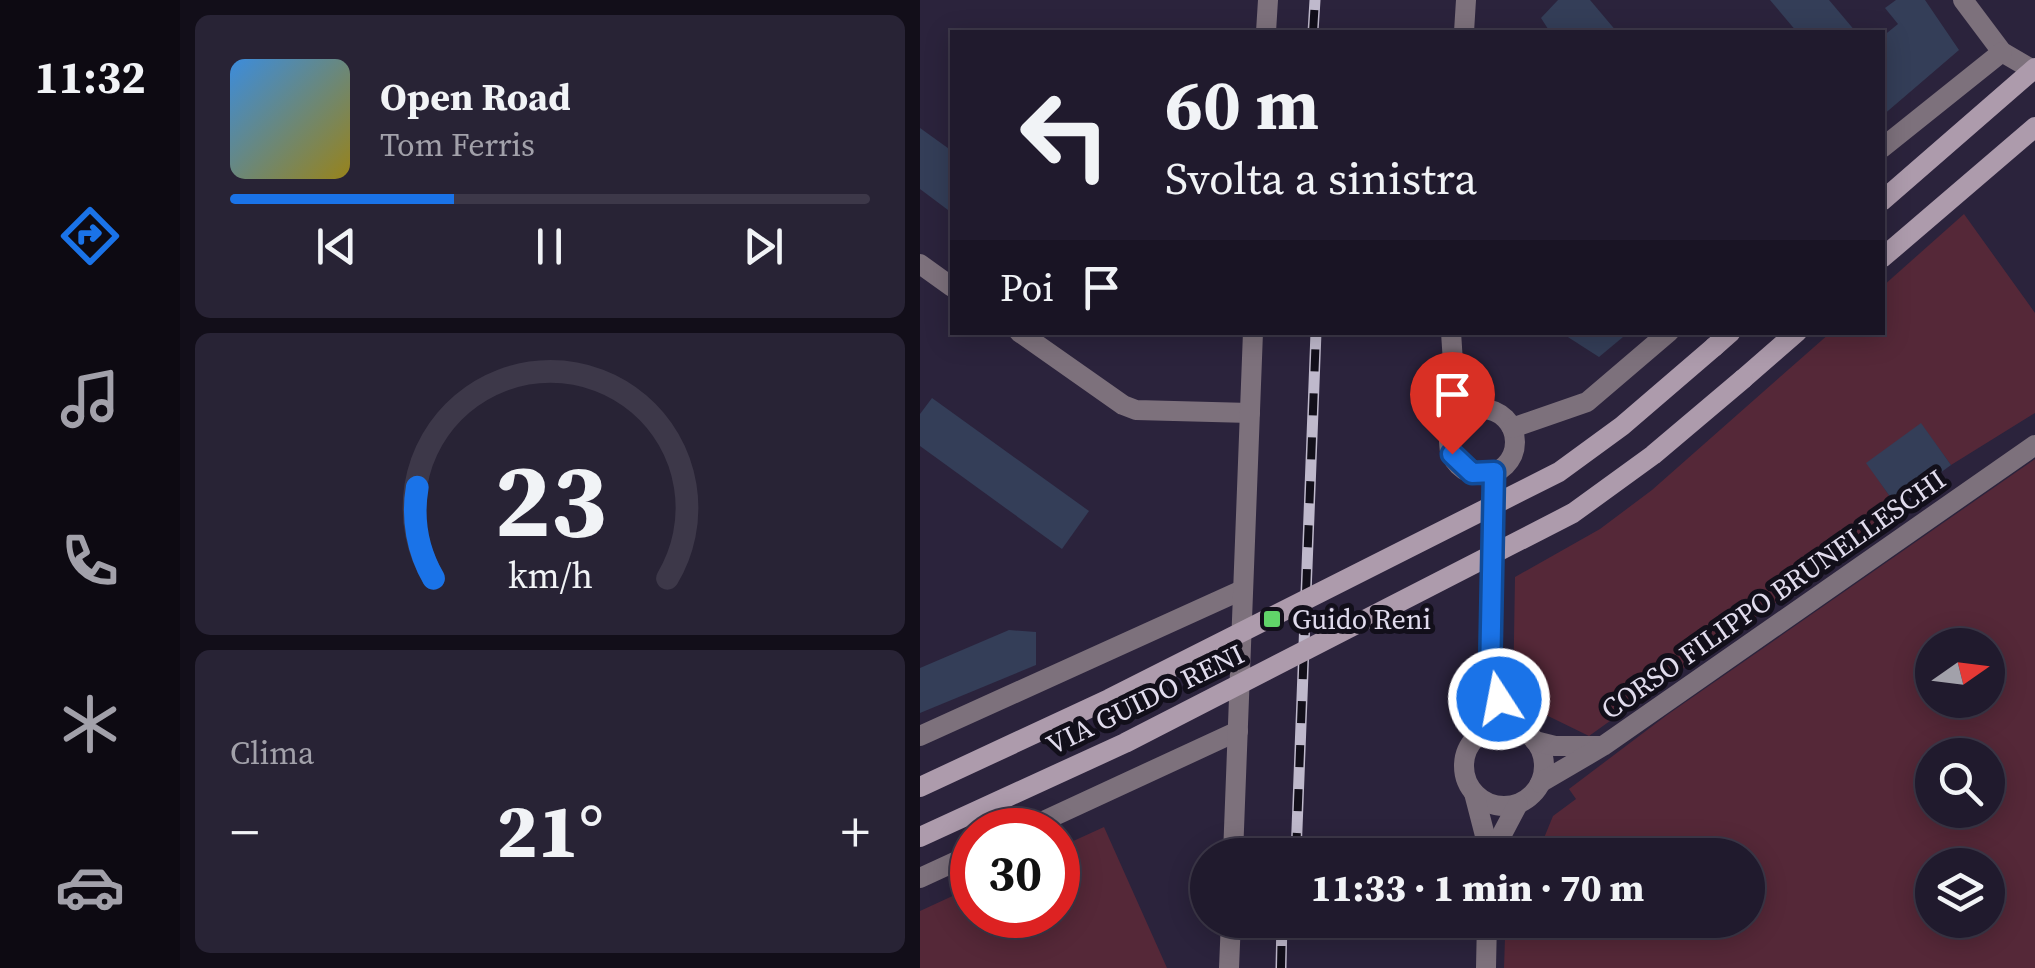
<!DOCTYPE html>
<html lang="it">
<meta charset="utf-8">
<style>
body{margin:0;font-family:"Source Serif 4",serif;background:#282335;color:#f1f3f6;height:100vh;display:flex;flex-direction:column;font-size:38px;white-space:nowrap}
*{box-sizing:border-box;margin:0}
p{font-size:32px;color:#a2a1aa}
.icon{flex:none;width:55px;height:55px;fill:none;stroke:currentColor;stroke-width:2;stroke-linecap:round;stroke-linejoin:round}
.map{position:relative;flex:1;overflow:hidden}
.details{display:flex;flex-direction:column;gap:15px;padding:15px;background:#120e19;width:740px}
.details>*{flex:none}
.banner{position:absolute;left:30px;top:30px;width:935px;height:305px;border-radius:0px;box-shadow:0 5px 25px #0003,0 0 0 2px #3d3849;background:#201a2d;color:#f1f3f6;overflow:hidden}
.needle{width:65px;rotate:76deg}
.controls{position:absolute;left:995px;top:628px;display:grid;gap:20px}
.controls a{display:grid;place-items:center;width:90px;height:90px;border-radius:50%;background:#201a2d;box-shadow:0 5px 25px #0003,0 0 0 2px #3d3849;font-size:50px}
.speed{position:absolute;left:30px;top:808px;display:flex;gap:20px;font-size:50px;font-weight:700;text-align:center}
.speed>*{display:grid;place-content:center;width:130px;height:130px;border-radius:50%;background:#201a2d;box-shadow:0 5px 25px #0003,0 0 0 2px #3d3849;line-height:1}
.speed .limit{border:15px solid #d22;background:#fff;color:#111}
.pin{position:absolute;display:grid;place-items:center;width:85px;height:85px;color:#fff;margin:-102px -42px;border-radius:50% 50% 50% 0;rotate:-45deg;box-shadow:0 0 10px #0007}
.pin .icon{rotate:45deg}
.me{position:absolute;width:110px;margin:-55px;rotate:349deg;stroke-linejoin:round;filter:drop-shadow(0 0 8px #0008)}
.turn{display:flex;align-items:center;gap:35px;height:210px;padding:0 50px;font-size:45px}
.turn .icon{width:130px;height:130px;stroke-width:2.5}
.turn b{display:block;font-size:70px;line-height:85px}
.then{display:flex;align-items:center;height:95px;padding:0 50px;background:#0003;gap:20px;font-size:38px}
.big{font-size:75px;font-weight:800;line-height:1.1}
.details .card{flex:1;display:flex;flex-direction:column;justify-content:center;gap:15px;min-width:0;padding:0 35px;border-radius:15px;background:#282335}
.details .dial{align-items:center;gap:0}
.dial svg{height:260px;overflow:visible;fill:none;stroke:#3d3849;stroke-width:7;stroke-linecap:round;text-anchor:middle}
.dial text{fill:#f1f3f6;stroke:none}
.song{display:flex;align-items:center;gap:30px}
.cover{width:120px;height:120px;border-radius:15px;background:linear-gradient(135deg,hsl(210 70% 55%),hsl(50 70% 35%))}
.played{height:10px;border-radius:5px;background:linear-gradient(90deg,#1a73e8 35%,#3d3849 35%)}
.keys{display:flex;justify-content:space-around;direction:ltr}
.heat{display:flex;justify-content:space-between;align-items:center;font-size:55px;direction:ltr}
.trip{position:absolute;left:270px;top:838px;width:575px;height:100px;border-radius:50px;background:#201a2d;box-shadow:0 5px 25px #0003,0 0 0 2px #3d3849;font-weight:800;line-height:100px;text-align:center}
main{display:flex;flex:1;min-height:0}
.menu{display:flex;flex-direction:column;width:180px;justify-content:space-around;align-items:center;background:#0d0a12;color:#a2a1aa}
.menu .icon{width:70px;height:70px}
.menu .on{color:#1a73e8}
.menu b{font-size:45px;color:#f1f3f6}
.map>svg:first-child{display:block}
.green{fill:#552838;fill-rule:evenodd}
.building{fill:#343e58}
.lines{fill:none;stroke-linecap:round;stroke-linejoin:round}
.minor{stroke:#7d717c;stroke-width:20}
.tertiary{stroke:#7d717c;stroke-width:20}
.secondary{stroke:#ad9bac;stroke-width:20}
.rail-casing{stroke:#bfb9cc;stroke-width:11}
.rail{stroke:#120f1a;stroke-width:8;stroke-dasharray:22;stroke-linecap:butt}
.secondary-bridge{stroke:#ad9bac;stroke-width:20}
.route-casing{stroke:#114b97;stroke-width:25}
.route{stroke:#1a73e8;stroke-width:18}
.poi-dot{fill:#61d469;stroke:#120f1a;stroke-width:4}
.labels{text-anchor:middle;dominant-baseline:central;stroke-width:10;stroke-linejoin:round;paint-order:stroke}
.street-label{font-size:28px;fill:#e1dced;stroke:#120f1a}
.poi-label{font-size:28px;fill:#e1dced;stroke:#120f1a;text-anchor:start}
</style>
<main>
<nav class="menu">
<b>11:32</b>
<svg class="icon on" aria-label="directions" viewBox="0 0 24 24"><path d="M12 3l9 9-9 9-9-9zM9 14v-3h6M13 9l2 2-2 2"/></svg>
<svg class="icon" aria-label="music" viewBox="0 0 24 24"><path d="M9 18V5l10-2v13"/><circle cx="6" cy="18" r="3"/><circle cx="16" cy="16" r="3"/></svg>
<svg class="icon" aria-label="phone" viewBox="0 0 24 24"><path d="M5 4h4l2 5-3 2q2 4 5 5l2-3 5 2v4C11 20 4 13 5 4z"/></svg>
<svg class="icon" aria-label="climate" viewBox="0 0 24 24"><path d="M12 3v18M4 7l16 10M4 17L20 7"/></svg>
<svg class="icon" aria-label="car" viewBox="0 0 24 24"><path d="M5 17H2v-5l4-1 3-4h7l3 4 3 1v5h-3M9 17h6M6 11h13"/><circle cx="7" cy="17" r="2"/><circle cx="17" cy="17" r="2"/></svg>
</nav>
<section class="details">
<div class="card">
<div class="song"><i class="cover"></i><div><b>Open Road</b><p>Tom Ferris</p></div></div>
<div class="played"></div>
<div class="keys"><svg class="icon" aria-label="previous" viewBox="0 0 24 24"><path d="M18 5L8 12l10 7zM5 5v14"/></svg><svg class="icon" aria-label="pause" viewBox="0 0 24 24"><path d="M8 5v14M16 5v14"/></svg><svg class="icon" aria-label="next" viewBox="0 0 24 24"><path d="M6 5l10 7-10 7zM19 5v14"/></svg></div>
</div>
<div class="card dial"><svg viewBox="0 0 100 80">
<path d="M14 69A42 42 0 1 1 86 69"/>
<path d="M14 69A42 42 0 0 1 9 41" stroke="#1a73e8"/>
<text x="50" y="56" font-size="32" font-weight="700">23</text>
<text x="50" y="72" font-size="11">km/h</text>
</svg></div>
<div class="card"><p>Clima</p>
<div class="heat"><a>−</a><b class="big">21°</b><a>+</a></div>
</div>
</section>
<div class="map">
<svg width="1115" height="968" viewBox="0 0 1115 968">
<rect width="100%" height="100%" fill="#2b233c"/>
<g class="green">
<path d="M1044 214 1115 313V413L1031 465 1001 424 947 463 981 513 669 736 593 699 595 577 680 529 732 490 910 333 962 332 963 286Z"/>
<path d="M1115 459V968H584L585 938 592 920H828V855H617L633 816 656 799 649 789 747 715ZM1012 645H1068V700H1012ZM1012 755H1068V810H1012ZM1012 865H1068V920H1012Z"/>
<path d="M184 827 247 968H0V911L52 887V915H138V848Z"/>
</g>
<g class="building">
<path d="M638 0H670L697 32H630L621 18Z"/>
<path d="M850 0H909L936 32H877Z"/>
<path d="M976 0H1005L1039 50 962 116V37L978 24 965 8Z"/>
<path d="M0 128 32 151V213L0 189Z"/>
<path d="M640 332H709L679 357Z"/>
<path d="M12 398 169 511 142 549 0 446V414Z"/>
<path d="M1001 423 1031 465 976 505 946 463Z"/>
<path d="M89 630 116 632V665L0 713V668Z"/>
</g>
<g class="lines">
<g class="minor">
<path d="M1043 0 1082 52 1113 70"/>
<path d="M544 32 546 0"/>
<path d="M962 148 1082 52"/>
<path d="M0 264 32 287"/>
<path d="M99 332 203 405 216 410 330 413"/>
<path d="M531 332 534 378 552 411"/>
<circle cx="562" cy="442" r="33"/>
<path d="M592 428 667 402 749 332"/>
<path d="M570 680 593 727"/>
<path d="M561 734 570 678 575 472"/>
<path d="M0 736 322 590"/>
<path d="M104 830 318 731"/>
<path d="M0 878 52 854"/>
</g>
<g class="tertiary">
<path d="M346 32 348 0"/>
<circle cx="584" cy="766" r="40"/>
<path d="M615 741 635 746H681"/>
<path d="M620 783 683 746 1115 445"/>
<path d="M554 793 570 855"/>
<path d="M313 855 333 332"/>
<path d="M571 855 598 804"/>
<path d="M309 968 311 920"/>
<path d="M566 968 567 920"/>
</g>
<g class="secondary">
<path d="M962 201 1115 68"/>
<path d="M962 258 1115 127"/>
<path d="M794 347 811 332"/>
<path d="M823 379 877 332"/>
</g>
<defs>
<g id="rail">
<path d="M393 32 395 0"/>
<path d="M376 855 396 332"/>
<path d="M361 968 362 920"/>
</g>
</defs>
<use href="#rail" class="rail-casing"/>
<use href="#rail" class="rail"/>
<g class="secondary-bridge">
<path d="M0 787 189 699 639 472 702 426 794 347"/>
<path d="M0 837 205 743 653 513 733 455 823 379"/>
</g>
</g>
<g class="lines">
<defs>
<path id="route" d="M532 454 552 473 574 472 570 678 579 699"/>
</defs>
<use href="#route" class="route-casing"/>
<use href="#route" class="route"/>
</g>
<rect class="poi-dot" x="342" y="609" width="20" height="20" rx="5"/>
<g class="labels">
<g class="street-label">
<text transform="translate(853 594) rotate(-35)">CORSO FILIPPO BRUNELLESCHI</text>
<text transform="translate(225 699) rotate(-26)">VIA GUIDO RENI</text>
</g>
<g class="poi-label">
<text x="372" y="619">Guido Reni</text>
</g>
</g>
</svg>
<div class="controls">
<a><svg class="needle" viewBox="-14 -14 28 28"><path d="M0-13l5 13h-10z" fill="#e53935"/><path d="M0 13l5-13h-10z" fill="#a2a1aa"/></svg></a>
<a><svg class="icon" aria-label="search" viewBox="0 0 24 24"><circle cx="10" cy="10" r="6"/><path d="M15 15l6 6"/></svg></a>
<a><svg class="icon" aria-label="layers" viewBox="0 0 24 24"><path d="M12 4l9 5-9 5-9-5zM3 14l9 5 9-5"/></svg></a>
</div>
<div class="speed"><div class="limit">30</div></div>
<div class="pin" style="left:532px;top:454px;background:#d93025"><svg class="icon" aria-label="arrive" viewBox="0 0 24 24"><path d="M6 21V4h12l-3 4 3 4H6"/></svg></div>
<svg class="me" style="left:579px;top:699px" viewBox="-20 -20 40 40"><circle r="17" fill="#1a73e8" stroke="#fff" stroke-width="3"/><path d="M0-11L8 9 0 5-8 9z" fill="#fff"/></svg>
<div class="trip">11:33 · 1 min · 70 m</div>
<div class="banner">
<div class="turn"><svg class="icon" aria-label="left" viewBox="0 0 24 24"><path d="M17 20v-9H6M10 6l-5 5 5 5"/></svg><div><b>60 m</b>Svolta a sinistra</div></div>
<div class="then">Poi<svg class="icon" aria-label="arrive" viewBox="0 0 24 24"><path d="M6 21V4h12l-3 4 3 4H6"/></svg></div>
</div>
</div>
</main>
